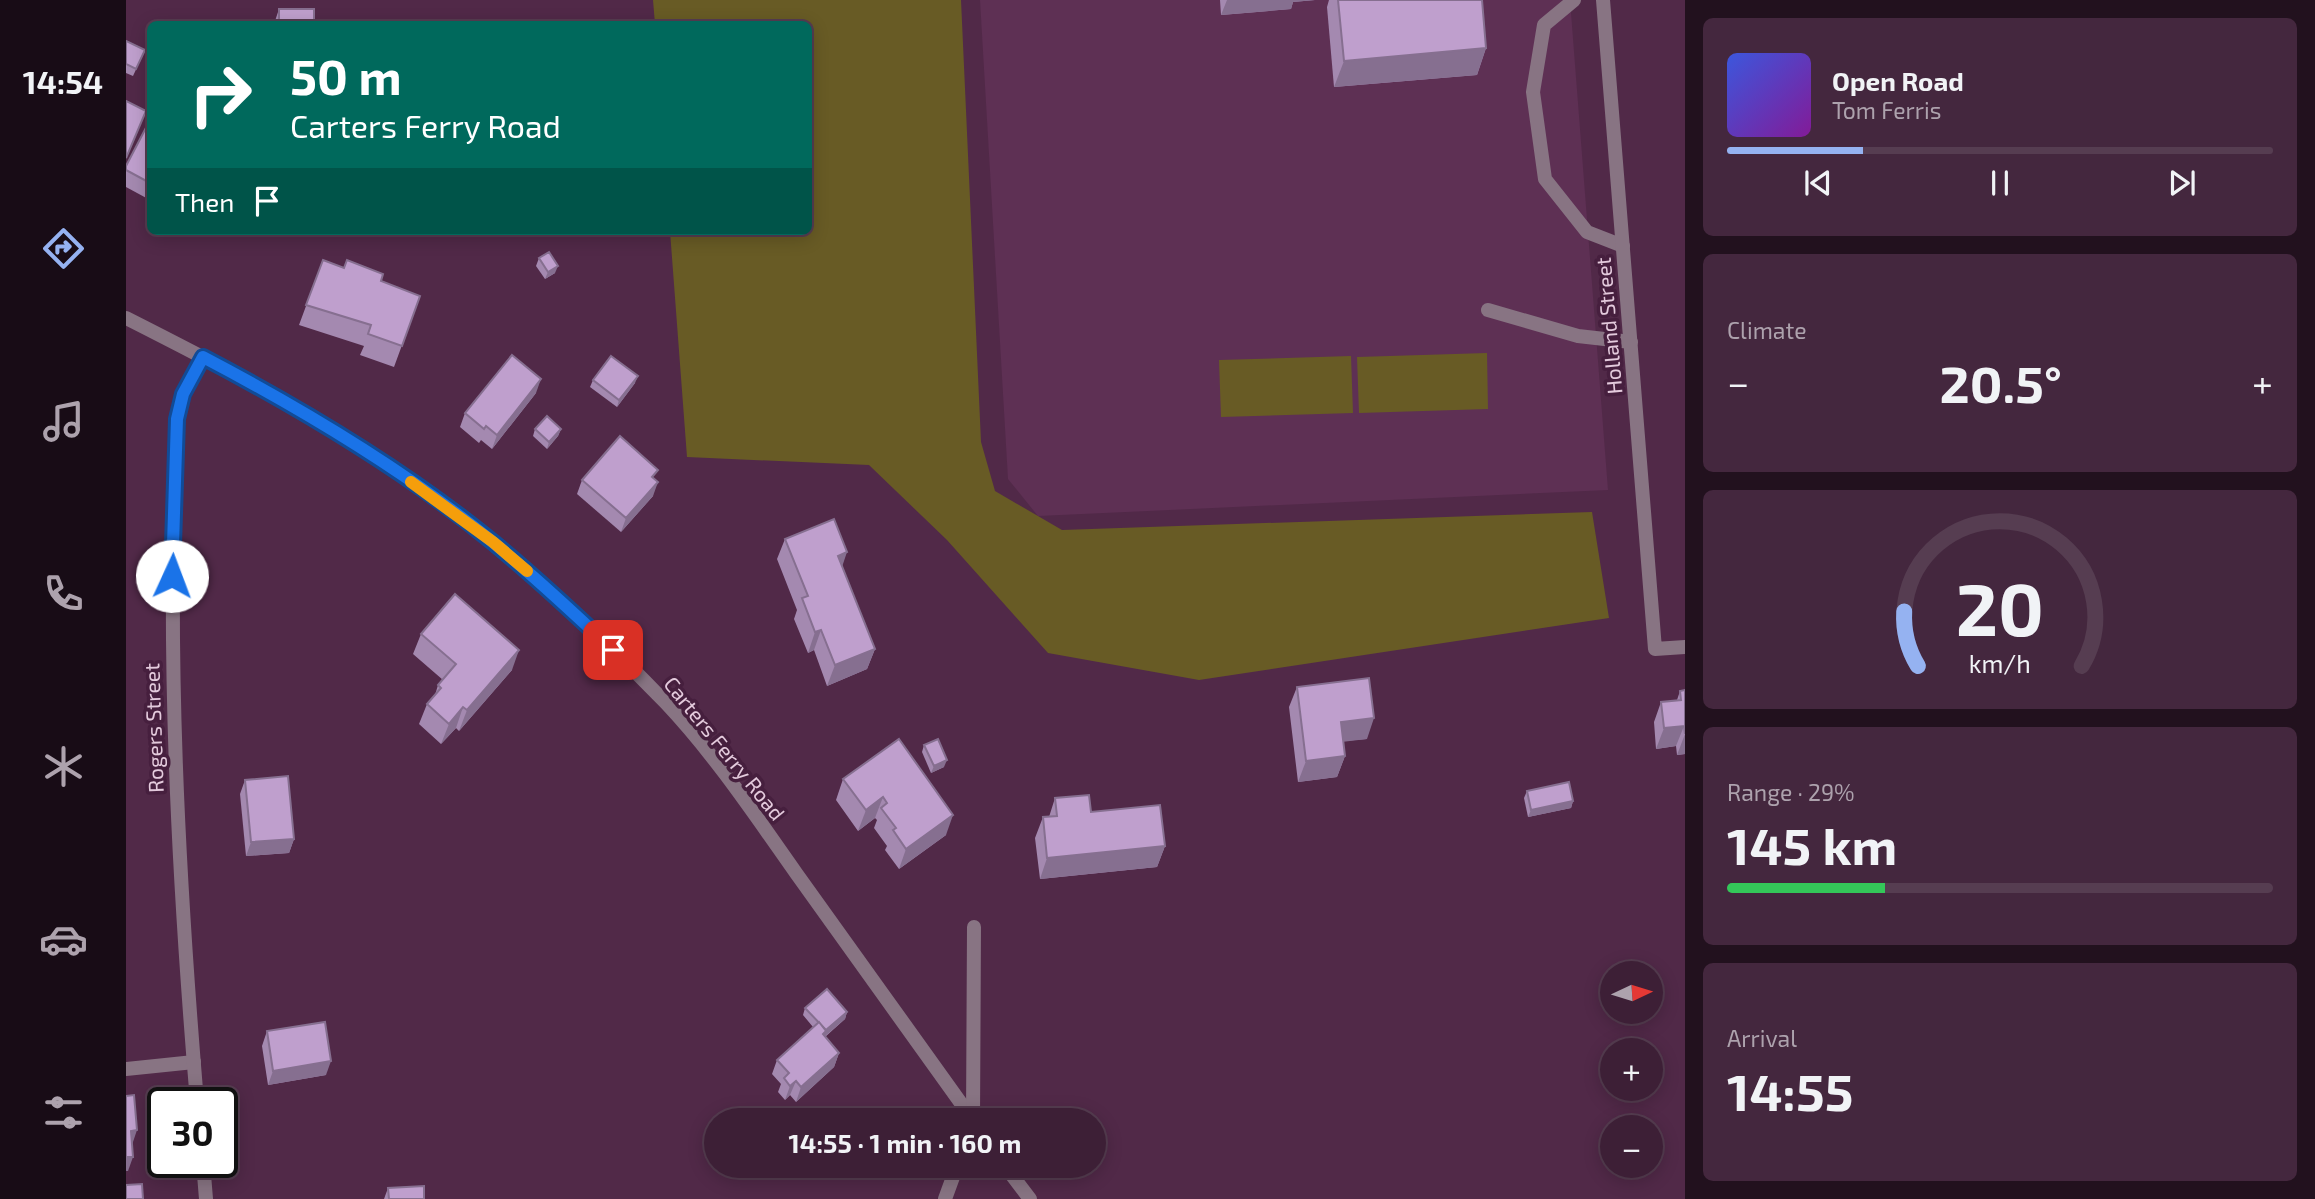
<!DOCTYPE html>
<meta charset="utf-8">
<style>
body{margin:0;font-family:"Exo 2",sans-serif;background:#44273e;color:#f1f3f6;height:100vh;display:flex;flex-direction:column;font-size:26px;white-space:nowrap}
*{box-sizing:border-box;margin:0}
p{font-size:23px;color:#ada2ad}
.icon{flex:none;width:38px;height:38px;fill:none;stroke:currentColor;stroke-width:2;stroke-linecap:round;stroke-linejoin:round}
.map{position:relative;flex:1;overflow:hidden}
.side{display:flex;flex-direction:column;gap:18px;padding:18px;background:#22111e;width:630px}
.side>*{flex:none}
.hud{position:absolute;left:21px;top:21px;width:665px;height:214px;border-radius:10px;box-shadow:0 4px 18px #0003,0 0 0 2px #563d51;background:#00695c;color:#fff;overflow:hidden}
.needle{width:46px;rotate:86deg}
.buttons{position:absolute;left:1474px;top:961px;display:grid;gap:14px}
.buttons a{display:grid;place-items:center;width:63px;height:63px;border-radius:50%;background:#3d1f36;box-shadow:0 4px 18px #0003,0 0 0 2px #563d51;font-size:35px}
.speed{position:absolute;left:21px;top:1087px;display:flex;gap:14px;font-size:35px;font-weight:700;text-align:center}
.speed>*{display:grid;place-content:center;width:91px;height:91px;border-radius:50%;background:#3d1f36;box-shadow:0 4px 18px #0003,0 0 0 2px #563d51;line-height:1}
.speed .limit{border:4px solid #111;border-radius:10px;background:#fff;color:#111}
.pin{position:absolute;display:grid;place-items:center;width:60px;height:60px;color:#fff;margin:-30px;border-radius:14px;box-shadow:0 4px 10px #0006}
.me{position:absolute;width:77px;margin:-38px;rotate:2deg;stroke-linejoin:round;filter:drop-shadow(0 0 5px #0008)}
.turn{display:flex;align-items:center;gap:24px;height:147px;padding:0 28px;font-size:32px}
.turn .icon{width:91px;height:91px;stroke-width:2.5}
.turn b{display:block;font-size:49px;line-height:60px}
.then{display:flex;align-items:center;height:66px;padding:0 28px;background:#0003;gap:14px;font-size:26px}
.big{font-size:52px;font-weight:700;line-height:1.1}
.side .widget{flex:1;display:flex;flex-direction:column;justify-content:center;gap:10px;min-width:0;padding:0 24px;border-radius:10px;background:#44273e}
.side .dial{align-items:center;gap:0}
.dial svg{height:182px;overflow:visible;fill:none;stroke:#563d51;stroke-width:7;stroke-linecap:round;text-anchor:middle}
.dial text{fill:#f1f3f6;stroke:none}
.song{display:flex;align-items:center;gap:21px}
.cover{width:84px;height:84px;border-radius:10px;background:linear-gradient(135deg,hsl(230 70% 55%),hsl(290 70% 35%))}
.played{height:7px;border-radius:4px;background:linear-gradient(90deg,#95b2f1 25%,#563d51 25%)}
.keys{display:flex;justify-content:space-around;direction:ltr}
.heat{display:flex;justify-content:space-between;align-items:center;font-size:38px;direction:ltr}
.charge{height:10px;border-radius:5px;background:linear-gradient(90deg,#34c759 29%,#563d51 0)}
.trip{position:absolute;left:578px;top:1108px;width:402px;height:70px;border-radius:35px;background:#3d1f36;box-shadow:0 4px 18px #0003,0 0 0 2px #563d51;font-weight:700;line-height:70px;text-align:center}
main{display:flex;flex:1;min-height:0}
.tabs{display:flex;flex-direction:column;width:126px;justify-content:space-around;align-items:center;background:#180c16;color:#ada2ad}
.tabs .icon{width:49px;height:49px}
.tabs .on{color:#95b2f1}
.tabs b{font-size:32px;color:#f1f3f6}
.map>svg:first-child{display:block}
.built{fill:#5e3054}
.green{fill:#685b25}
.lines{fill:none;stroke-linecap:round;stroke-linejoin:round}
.service{stroke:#887483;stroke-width:14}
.minor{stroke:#887483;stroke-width:14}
.wall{fill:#a489b0}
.shaded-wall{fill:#866f90}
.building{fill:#bf9fcd;stroke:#866f90;stroke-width:2}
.route-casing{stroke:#114b97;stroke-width:18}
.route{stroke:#1a73e8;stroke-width:12}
.slow{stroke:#f59e0b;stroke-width:12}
.labels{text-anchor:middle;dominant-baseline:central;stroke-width:7;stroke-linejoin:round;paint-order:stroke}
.street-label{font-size:21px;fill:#e4cbdd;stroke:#461f3e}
</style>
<main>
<nav class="tabs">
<b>14:54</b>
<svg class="icon on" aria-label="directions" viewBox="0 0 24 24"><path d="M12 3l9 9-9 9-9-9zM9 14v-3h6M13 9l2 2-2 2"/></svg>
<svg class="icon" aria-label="music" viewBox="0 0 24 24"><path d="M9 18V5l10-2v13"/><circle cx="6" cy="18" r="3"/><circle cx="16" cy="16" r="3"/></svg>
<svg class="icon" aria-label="phone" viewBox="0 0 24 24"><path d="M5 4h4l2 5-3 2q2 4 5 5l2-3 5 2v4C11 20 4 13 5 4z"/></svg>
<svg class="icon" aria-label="climate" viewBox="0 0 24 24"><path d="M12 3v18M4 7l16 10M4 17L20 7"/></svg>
<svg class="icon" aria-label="car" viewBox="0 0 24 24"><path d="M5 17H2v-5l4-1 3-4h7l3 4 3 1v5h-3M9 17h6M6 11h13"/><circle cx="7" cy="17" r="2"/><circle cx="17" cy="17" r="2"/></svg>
<svg class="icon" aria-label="filters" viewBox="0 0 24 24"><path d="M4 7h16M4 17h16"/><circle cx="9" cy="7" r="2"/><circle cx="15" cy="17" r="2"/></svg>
</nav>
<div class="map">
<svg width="1559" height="1199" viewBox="0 0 1559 1199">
<rect width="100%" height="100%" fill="#512948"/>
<path class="built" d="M854 0H1444L1482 490 912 516 882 479Z"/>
<g class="green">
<path d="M527 0H835L855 442 869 491 936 530 1466 512 1483 618 1073 680 922 653 821 540 743 465 561 457 544 231H682V24H529Z"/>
<path d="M1361 353 1362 409 1233 413 1231 357Z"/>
<path d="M1225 356 1227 413 1095 417 1093 360Z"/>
</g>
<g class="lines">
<g class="service">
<path d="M1448 0 1418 25 1407 92 1419 179 1461 232 1497 246"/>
<path d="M1362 310 1452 336 1505 342"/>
</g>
<g class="minor">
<path d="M1477 0 1529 649 1559 647"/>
<path d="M0 318C81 359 163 401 239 451 350 522 449 608 540 703 589 755 629 815 670 873 729 955 788 1038 847 1120"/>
<path d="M0 1069 68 1062"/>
<path d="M71 1102C52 874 40 649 51 419L57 394 77 357"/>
<path d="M847 1120 848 927"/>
<path d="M77 1162 80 1199"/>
<path d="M879 1166 904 1199"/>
<path d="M819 1199 831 1166"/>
</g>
</g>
<g class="wall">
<path d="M1094 0H1189L1167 2 1165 9 1095 15Z"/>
<path d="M1203 0H1356L1360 48 1351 75 1208 87 1201 7Z"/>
<path d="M153 9 188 24H148Z"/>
<path d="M0 41 19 50 7 76 0 73Z"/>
<path d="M24 120V200L0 187V166Z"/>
<path d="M413 258 429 273 419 279 410 266Z"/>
<path d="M197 260 294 296 268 367 234 355 238 346 173 325Z"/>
<path d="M467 380 509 383 491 407 464 387Z"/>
<path d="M410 393 366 449 355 440 353 443 334 427 339 413Z"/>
<path d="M409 429H435L432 436 421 449 407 436Z"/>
<path d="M528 479 527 496 495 532 451 494 456 480Z"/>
<path d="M659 539 716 566 749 649 741 669 701 686 688 650 682 653 668 619 671 610 651 559Z"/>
<path d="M295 634 386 670 333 731 330 728 315 744 293 724 301 704 309 695 312 685 317 680 287 654Z"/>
<path d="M1171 687 1241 739 1217 741 1219 756 1211 777 1172 782 1163 707Z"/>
<path d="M1559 690V754L1551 755 1550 746 1530 749 1528 722 1535 702 1551 700 1554 691Z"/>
<path d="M773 739 820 835 773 869 759 850 761 846 748 828 751 820 749 818 732 831 710 800 717 779Z"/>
<path d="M798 745 818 767 805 773 796 752Z"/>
<path d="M119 780 168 839 163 853 120 856 114 794Z"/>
<path d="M1401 791 1447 801 1445 808 1402 817 1398 798Z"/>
<path d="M929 798 965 812 1039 846 1031 867 914 879 909 838 917 817H923Z"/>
<path d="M679 1008 721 1012 719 1019 699 1037 713 1053 708 1067 670 1102 664 1095 659 1100 652 1092 655 1084 646 1074 651 1060 687 1027 677 1015Z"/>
<path d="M141 1031 200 1075 142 1085 136 1046Z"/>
<path d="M262 1188 298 1199H258Z"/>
</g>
<g class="shaded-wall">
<path d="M1101 0H1189L1167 2 1165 9 1095 15Z"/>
<path d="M1360 48 1351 75 1208 87 1218 61Z"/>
<path d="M432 266 429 273 419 279 422 272Z"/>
<path d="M512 376 509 383 491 407 493 400Z"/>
<path d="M415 379 410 393 366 449 371 435Z"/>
<path d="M435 429 432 436 421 449 423 442Z"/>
<path d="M532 482 527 496 495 532 500 518Z"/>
<path d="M721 552 714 573 712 556Z"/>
<path d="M695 630 688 650 682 653 689 632Z"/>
<path d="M749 649 741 669 701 686 709 665Z"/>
<path d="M393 650 386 670 333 731 341 710Z"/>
<path d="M337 707 330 728 315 744 323 724Z"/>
<path d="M1248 718 1241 739 1207 743 1215 722Z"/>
<path d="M1558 726 1550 746 1530 749 1538 728Z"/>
<path d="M1559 734V754L1551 755Z"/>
<path d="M1219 756 1211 777 1172 782 1180 761Z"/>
<path d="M821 760 818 767 805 773 808 766Z"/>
<path d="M757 797 749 818 732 831 740 810Z"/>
<path d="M1447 801 1445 808 1402 817 1405 810Z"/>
<path d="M827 815 820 835 773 869 780 849Z"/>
<path d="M168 839 163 853 120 856 125 842Z"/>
<path d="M1039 846 1031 867 914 879 921 858Z"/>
<path d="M721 1012 719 1019 698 1037 697 1034 699 1031Z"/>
<path d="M713 1053 708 1067 670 1102 675 1087Z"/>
<path d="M205 1061 200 1075 142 1085 147 1071Z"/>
<path d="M670 1081 664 1095 659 1100 664 1086Z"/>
<path d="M11 1130 6 1145 5 1131Z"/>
<path d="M0 1157H7L2 1171H0Z"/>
</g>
<g class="building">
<path d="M1212 0H1356L1360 48 1218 61Z"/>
<rect x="153" y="9" width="35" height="15"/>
<path d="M0 41 19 50 10 69 0 64Z"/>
<path d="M0 101 20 111 0 158Z"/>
<path d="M24 120V183L0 170V166Z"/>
<path d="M423 252 432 266 422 272 413 258Z"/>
<path d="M197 260 218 268 221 260 257 274 255 281 294 296 276 346 242 334 245 325 180 305Z"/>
<path d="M386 355 415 379 371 435 360 426 358 429 339 413Z"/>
<path d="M485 356 512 376 493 400 467 380Z"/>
<path d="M421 416 435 429 423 442 409 429Z"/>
<path d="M494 436 532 470 526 477 532 482 500 518 456 480Z"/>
<path d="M708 519 721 552 712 556 749 649 709 665 695 630 689 632 676 598 682 596 659 539Z"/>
<path d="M329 594 393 650 341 710 337 707 323 724 301 704 315 688 312 685 330 664 295 634Z"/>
<path d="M1243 678 1248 718 1215 722 1219 756 1180 761 1171 687Z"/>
<path d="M1559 690V734L1558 726 1538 728 1535 702 1555 700 1554 691Z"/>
<path d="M773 739 827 815 780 849 767 830 770 828 755 808 761 803 757 797 740 810 717 779Z"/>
<path d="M812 739 821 760 808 766 798 745Z"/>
<path d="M162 776 168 839 125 842 119 780Z"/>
<path d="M1443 782 1447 801 1405 810 1401 791Z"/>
<path d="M963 795 965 812 1034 805 1039 846 921 858 917 817 931 816 929 798Z"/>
<path d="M701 989 721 1012 700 1030 679 1008Z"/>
<path d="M199 1022 205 1061 147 1071 141 1031Z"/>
<path d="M693 1022 700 1031 697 1034 713 1053 675 1087 670 1081 664 1086 658 1078 663 1073 651 1060Z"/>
<path d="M8 1095 11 1130 5 1131 7 1157H0V1096Z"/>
<path d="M16 1184 17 1199H0V1185Z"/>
<path d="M298 1186V1199H263L262 1188Z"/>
</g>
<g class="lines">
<defs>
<path id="route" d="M46 576 51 419 57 394 77 357C178 410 279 470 368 543 409 577 448 613 487 650"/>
</defs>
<use href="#route" class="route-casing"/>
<use href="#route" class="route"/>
<path class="slow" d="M285 482 367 542 401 571"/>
</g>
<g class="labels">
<g class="street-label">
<text transform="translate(1482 326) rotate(-95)">Holland Street</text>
<text transform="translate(27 728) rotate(-92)">Rogers Street</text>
<text transform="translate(599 748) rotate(51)">Carters Ferry Road</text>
</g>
</g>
</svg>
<div class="buttons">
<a><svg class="needle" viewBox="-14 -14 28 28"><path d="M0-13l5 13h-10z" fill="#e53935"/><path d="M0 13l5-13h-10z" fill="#ada2ad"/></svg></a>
<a>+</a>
<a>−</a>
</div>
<div class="speed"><div class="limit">30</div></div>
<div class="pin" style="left:487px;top:650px;background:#d93025"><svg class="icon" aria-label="arrive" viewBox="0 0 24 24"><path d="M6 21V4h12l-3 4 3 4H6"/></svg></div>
<svg class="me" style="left:46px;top:576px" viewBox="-20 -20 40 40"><circle r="19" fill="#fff"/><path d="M0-13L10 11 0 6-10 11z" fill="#1a73e8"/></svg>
<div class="trip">14:55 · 1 min · 160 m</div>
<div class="hud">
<div class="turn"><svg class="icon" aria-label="right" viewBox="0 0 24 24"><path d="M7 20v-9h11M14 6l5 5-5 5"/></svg><div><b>50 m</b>Carters Ferry Road</div></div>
<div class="then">Then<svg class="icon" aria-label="arrive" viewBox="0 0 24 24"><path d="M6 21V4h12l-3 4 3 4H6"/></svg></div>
</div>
</div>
<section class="side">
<div class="widget">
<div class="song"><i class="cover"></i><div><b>Open Road</b><p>Tom Ferris</p></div></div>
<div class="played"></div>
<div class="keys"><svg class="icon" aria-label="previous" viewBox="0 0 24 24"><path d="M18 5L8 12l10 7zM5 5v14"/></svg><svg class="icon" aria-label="pause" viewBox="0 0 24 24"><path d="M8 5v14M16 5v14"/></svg><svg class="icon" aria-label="next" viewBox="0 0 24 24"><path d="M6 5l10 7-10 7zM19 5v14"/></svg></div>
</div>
<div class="widget"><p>Climate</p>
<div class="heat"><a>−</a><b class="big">20.5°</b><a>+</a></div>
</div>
<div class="widget dial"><svg viewBox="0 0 100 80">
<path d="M14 69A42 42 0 1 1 86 69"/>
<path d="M14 69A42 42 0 0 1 8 45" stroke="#95b2f1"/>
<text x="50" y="56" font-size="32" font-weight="700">20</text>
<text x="50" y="72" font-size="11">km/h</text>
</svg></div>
<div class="widget"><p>Range · 29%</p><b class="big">145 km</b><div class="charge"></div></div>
<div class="widget"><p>Arrival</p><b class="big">14:55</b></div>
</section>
</main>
